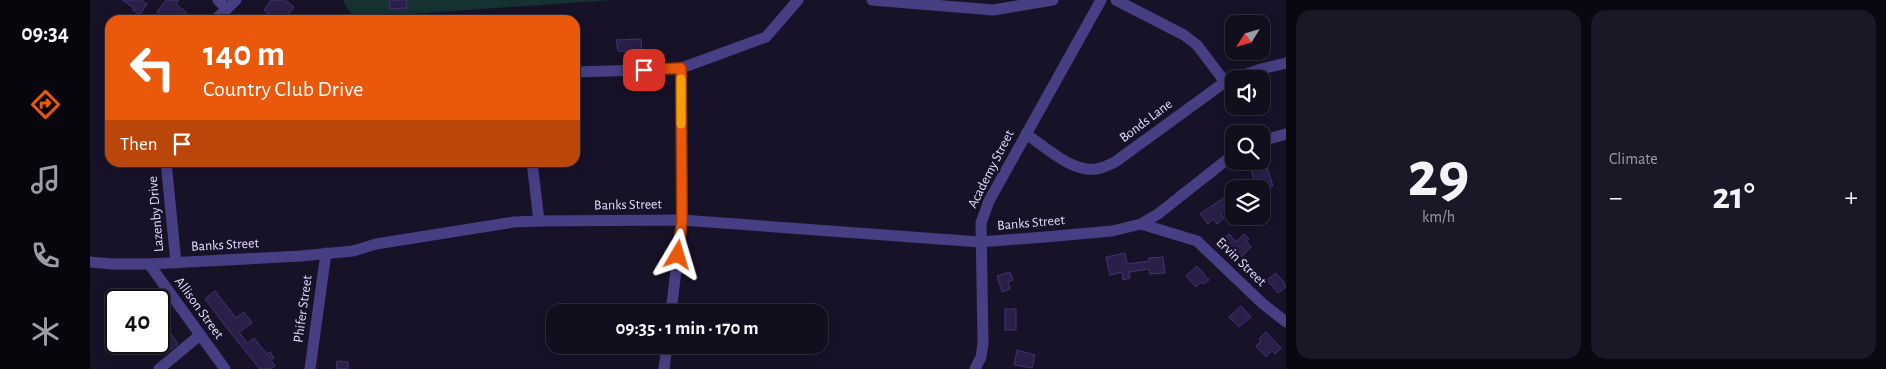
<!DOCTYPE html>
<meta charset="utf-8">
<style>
body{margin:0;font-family:"Alegreya Sans",sans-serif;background:#1a1727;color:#f1f3f6;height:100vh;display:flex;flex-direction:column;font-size:19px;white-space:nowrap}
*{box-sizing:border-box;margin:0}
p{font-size:16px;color:#9c9ca4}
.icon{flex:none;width:28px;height:28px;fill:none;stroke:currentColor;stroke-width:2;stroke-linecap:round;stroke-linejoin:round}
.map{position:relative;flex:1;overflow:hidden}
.drawer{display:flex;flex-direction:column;gap:10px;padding:10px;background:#090810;width:600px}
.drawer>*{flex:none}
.top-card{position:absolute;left:15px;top:15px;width:475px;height:152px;border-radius:15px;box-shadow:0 2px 12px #0003,0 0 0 1px #302e3c;background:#ea580c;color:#fff;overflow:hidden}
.needle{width:32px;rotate:233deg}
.controls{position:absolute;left:1135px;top:15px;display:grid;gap:10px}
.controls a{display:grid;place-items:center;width:45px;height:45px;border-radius:10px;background:#110e1e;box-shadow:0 2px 12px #0003,0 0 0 1px #302e3c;font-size:25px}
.speed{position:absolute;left:15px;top:289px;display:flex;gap:10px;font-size:25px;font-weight:700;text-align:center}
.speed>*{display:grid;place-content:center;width:65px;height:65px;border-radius:50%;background:#110e1e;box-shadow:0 2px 12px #0003,0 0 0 1px #302e3c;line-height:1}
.speed .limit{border:2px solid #111;border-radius:8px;background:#fff;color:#111}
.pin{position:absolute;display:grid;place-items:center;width:42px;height:42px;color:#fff;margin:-21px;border-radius:10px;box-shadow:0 2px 8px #0006}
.me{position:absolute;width:55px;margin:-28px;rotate:7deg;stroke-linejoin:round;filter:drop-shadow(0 0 4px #0008)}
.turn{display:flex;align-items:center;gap:18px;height:105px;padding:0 15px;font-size:22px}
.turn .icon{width:65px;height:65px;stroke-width:2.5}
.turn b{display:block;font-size:35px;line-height:42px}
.then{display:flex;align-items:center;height:48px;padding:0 15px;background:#0003;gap:10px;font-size:19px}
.big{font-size:38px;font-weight:700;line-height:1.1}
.drawer .card{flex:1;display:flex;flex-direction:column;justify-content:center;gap:8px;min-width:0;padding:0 18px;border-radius:15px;background:#1a1727}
.drawer .dial{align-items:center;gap:0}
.dial b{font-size:65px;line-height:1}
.heat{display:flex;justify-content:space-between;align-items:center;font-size:28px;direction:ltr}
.drawer .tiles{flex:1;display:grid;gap:10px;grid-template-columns:repeat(2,1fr)}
.trip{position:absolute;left:456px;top:304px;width:282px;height:50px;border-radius:15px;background:#110e1e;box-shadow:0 2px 12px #0003,0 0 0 1px #302e3c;font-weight:700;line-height:50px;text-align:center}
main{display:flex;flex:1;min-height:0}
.tabs{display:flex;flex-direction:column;width:90px;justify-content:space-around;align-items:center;background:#07060c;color:#9c9ca4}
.tabs .icon{width:35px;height:35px}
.tabs .current{color:#ea580c}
.tabs b{font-size:22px;color:#f1f3f6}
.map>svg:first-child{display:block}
.green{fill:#153132}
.building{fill:#2a1f48;stroke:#433273}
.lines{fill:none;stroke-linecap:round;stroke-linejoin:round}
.minor{stroke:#473f84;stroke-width:11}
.route-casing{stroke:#983908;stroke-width:12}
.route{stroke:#ea580c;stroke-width:9}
.slow{stroke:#f59e0b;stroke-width:9}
.labels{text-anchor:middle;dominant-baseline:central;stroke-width:5;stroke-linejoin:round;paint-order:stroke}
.street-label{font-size:14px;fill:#e1dafd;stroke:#171228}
</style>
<main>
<nav class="tabs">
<b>09:34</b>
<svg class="icon current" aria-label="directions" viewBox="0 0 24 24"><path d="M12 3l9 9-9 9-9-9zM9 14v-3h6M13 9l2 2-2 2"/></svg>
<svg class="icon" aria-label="music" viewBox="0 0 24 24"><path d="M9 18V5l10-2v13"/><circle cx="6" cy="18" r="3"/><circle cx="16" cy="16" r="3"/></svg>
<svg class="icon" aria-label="phone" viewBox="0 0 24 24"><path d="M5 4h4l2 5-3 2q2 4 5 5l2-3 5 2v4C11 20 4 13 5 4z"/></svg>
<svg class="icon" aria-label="climate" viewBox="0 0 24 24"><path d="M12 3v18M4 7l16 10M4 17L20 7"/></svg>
</nav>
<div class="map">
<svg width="1196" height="369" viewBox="0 0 1196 369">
<rect width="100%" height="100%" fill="#171228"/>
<path class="green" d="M253 0H522L264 18 254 3Z"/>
<g class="building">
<path d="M32 0H51L57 4 50 15 43 10 44 8Z"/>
<path d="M76 0H89L86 4 97 13 91 20H76L67 12Z"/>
<path d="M181 0H195L204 7 194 20H173L178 13 174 10Z"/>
<path d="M299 0H316L317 8 300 9Z"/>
<path d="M551 39 552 52 528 51 526 40Z"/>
<path d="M1170 167 1171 169 1177 167 1183 186 1171 190V184L1166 186 1161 170Z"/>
<path d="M1135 197 1142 205 1131 214 1134 218 1127 224 1123 219 1118 224 1110 214Z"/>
<path d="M1139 234 1146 242 1154 234 1159 239 1156 241 1161 247 1151 257 1134 239Z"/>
<path d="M1035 253 1037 264 1059 261V258L1073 257 1075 273 1060 274 1059 269 1039 272 1040 278 1033 280 1032 272 1020 275 1016 257Z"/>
<path d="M1107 266 1119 280 1114 284 1112 282 1106 287 1096 276Z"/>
<path d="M920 272 923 280 918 282 920 289 912 292 907 276Z"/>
<path d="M1186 273 1196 285V287L1188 293 1177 280Z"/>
<path d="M125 291 146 318 154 312 162 323 149 332 157 343 164 338 177 354 180 352 184 358 181 360 185 366 181 369H170L143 336 115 299Z"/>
<path d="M1151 306 1161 317 1149 327 1139 317Z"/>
<rect x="915" y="309" width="11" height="21"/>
<path d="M77 328 88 344 76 353 69 343V333Z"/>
<path d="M1176 332 1191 348 1185 354 1182 351 1176 357 1166 346 1171 341 1169 339Z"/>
<path d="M927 350 945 355 942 368 924 365Z"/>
<path d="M247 361 258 362V369H246Z"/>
</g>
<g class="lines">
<g class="minor">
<path d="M128 0 137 9"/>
<path d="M782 0 903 10 963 0"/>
<path d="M1026 0 1094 35 1107 45 1135 82"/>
<path d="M125 20 146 0"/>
<path d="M485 72 588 69 597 66 676 37 708 0"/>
<path d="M936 134C956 147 981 172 1006 169 1013 168 1019 165 1025 162L1135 82 1171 69 1196 63"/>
<path d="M1171 141 1196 134"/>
<path d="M76 162 86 263"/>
<path d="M442 162 449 221"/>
<path d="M1051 224 1107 241 1173 304 1196 322"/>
<path d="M0 262 22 264H59L211 256 263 251 286 244 424 222 449 221 592 220 890 242 955 237 1022 231 1051 224 1068 214 1144 154"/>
<path d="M59 264 135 369"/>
<path d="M581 312 592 220 591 68"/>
<path d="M69 369 110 335"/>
<path d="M220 369 236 253"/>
<path d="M574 369 577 345"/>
<path d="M885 369 891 357 893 343 891 223 899 201 1011 0"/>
</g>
</g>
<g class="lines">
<defs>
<path id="route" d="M554 70 591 68 592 220 588 255"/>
</defs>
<use href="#route" class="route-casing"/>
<use href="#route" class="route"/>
<path class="slow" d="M591 79V124"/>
</g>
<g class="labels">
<g class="street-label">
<text transform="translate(1056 121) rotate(-37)">Bonds Lane</text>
<text transform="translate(901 169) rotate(-63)">Academy Street</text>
<text transform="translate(538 205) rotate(-1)">Banks Street</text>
<text transform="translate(66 214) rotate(-95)">Lazenby Drive</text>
<text transform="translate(941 223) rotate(-5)">Banks Street</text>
<text transform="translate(135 245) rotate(-3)">Banks Street</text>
<text transform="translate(1151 262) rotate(44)">Ervin Street</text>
<text transform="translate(109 308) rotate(54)">Allison Street</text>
<text transform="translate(213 309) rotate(-82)">Phifer Street</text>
</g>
</g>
</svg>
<div class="controls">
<a><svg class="needle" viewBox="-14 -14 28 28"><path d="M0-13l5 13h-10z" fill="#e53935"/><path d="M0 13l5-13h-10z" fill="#9c9ca4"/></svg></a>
<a><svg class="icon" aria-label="sound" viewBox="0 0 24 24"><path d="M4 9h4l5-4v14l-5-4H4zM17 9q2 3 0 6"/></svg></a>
<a><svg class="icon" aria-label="search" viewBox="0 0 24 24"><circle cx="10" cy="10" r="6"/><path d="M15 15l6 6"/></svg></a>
<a><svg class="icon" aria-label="layers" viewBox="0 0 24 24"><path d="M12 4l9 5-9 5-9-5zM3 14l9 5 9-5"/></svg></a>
</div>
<div class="speed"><div class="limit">40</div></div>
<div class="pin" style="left:554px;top:70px;background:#d93025"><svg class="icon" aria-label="arrive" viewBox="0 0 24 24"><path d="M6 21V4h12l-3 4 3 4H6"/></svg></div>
<svg class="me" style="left:588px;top:255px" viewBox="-20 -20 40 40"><path d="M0-17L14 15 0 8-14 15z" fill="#ea580c" stroke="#fff" stroke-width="4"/></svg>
<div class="trip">09:35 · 1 min · 170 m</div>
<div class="top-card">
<div class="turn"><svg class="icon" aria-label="left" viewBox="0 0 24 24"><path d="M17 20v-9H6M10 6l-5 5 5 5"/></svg><div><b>140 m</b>Country Club Drive</div></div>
<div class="then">Then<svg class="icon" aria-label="arrive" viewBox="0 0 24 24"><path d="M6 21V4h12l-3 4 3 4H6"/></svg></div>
</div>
</div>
<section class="drawer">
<div class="tiles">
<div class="card dial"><b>29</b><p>km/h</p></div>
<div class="card"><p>Climate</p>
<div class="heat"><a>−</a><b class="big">21°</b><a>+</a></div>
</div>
</div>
</section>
</main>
